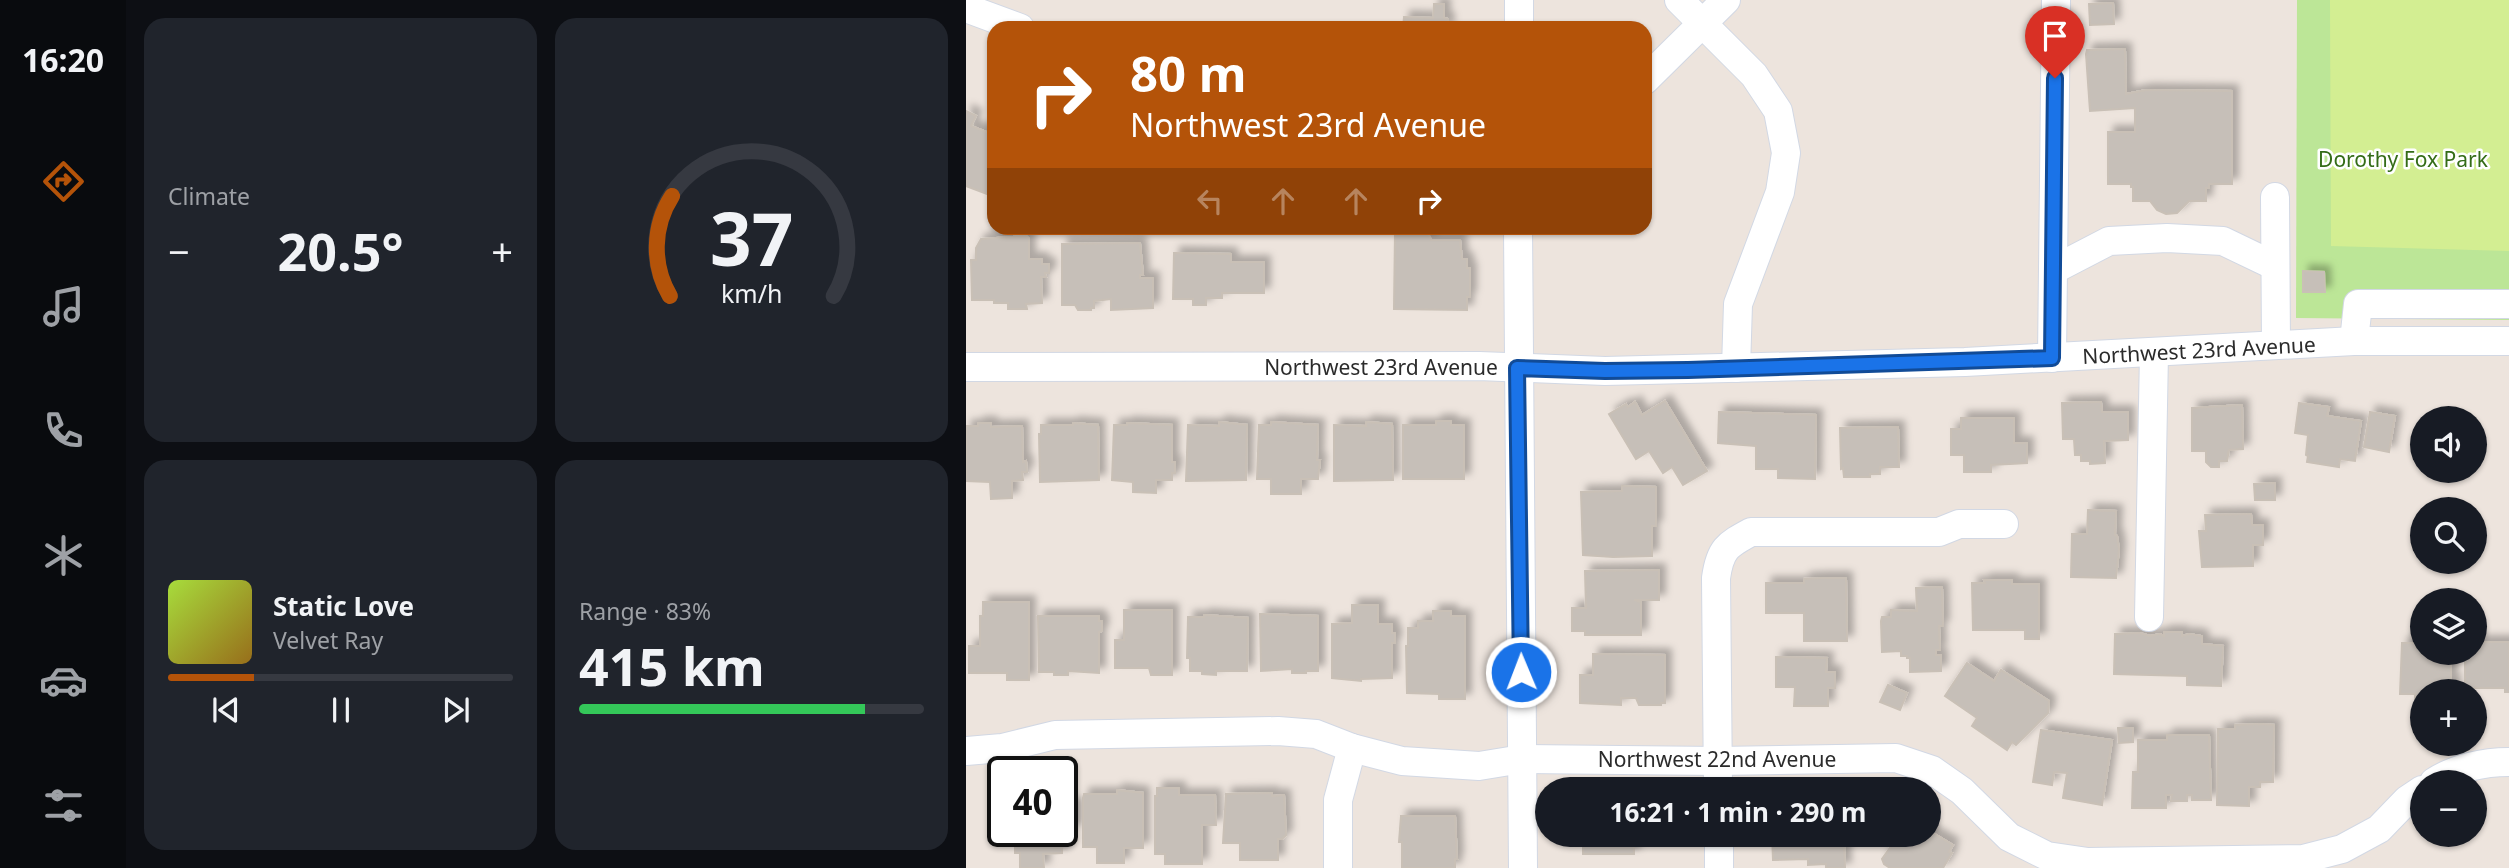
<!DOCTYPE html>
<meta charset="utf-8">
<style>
body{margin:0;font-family:"Noto Sans",sans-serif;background:#20242c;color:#f1f3f6;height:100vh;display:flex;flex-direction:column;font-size:26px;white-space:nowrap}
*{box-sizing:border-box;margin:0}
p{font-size:23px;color:#9ea1a6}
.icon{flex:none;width:38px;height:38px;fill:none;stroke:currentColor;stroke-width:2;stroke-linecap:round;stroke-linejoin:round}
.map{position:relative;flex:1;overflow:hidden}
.panel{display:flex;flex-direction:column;gap:18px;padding:18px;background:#0d0f14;width:840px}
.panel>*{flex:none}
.guide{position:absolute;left:21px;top:21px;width:665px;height:214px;border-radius:21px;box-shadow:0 2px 5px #0004;background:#b45309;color:#fff;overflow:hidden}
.tools{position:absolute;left:1444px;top:406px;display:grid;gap:14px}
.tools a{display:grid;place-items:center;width:77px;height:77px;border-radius:50%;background:#171b24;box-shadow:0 2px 5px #0004;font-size:35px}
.speed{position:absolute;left:21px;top:756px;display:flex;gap:14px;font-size:35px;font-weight:700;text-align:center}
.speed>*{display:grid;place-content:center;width:91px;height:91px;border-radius:50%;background:#171b24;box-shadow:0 2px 5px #0004;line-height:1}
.speed .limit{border:4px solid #111;border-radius:10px;background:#fff;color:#111}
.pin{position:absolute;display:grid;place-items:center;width:60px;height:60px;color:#fff;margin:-72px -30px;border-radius:50% 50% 50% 0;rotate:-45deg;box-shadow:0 0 7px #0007}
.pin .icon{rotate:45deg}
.me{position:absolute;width:77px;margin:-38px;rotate:359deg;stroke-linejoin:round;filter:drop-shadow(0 0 5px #0008)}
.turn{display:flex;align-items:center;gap:24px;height:147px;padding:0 28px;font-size:32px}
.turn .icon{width:91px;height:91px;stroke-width:2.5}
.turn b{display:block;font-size:49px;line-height:60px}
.lanes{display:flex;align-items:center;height:66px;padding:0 28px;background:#0003;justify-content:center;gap:35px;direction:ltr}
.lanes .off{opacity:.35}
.big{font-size:52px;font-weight:700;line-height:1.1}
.panel .widget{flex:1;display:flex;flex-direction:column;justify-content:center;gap:10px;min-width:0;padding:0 24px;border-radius:21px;background:#20242c}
.panel .dial{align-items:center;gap:0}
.dial svg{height:182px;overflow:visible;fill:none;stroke:#363941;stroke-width:7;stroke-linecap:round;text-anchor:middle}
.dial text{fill:#f1f3f6;stroke:none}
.song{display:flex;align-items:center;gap:21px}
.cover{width:84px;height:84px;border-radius:10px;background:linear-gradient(135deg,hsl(80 70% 55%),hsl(40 70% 35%))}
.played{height:7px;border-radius:4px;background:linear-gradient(90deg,#b45309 25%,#363941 25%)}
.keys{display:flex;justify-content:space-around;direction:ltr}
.heat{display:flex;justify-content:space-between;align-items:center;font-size:38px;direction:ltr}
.charge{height:10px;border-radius:5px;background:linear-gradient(90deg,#34c759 83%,#363941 0)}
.panel .tiles{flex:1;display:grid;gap:18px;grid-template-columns:repeat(2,1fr)}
.trip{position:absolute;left:569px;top:777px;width:406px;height:70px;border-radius:35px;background:#171b24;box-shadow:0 2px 5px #0004;font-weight:700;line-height:70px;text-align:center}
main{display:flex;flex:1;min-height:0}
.menu{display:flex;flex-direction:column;width:126px;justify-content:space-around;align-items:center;background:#090b0e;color:#9ea1a6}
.menu .icon{width:49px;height:49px}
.menu .on{color:#b45309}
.menu b{font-size:32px;color:#f1f3f6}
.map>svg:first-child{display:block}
.green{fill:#bce697}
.pitch{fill:#d3ee92}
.building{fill:#c6bfb8;stroke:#c9c0b6;stroke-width:2;filter:url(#shadow)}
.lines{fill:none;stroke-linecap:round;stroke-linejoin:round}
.minor-casing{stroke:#d2d8e4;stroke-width:30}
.minor{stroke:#fff;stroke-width:28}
.route-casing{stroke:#114b97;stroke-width:18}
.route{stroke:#1a73e8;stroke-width:12}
.labels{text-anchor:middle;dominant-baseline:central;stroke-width:5;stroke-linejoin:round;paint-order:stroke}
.park-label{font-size:21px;fill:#346c17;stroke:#fff}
.street-label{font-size:21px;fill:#2b2b2b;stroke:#fff}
</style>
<main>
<nav class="menu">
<b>16:20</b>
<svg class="icon on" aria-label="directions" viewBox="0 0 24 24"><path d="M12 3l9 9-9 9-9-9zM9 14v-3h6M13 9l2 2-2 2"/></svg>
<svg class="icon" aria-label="music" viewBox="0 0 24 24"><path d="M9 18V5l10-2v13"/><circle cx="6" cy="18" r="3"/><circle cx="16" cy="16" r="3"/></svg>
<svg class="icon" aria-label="phone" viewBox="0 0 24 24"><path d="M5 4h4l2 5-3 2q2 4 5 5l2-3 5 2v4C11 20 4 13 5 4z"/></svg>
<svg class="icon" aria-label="climate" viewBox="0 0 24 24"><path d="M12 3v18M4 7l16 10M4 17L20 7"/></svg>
<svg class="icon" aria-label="car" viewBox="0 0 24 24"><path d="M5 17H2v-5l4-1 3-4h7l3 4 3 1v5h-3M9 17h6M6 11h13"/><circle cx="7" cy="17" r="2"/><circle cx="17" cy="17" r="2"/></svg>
<svg class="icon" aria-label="filters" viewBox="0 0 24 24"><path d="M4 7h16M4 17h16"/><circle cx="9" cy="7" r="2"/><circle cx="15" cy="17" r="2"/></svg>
</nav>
<section class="panel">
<div class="tiles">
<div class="widget"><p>Climate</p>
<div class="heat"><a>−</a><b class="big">20.5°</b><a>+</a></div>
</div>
<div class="widget dial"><svg viewBox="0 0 100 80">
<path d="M14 69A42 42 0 1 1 86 69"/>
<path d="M14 69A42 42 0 0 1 15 25" stroke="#b45309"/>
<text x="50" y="56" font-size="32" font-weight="700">37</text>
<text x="50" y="72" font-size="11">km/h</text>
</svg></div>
<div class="widget">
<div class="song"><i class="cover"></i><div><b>Static Love</b><p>Velvet Ray</p></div></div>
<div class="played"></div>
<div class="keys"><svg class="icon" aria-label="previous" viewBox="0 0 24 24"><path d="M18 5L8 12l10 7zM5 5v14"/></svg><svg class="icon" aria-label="pause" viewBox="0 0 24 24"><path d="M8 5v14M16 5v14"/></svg><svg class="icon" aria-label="next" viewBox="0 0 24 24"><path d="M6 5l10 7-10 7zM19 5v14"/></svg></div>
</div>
<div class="widget"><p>Range · 83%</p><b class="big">415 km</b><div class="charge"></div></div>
</div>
</section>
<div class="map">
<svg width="1543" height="868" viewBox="0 0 1543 868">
<defs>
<filter id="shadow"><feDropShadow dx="6" dy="-6" stdDeviation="3.5" flood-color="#0004"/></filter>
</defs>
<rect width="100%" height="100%" fill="#ede4dd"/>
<path class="green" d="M1331 0H1543V320L1330 318Z"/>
<path class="pitch" d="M1364 0H1543V251L1365 246Z"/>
<g class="building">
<path d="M1147 3 1148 24 1124 25 1123 4Z"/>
<path d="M468 4H478V18L482 19V28H437L438 17 467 18Z"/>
<path d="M1159 49 1160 94 1180 90 1266 91V184H1243V188H1240V201H1223L1211 213 1200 214 1191 210 1184 201H1167V187H1165V184H1142V132H1169V108L1124 111 1120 54 1121 50Z"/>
<path d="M0 111 10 116 5 126 28 135V178L21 194 0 186Z"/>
<path d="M429 232H461L465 240H494L496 259H501V268H504V297H501V310L428 309Z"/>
<path d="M60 236 63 239V259H76V264H83V273H79L80 277H75L76 303 60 304 61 309H42V303H28V300H6L5 260H10V248L15 239Z"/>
<path d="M174 243 177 275H174V278H187V308L145 310V299L128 301V308H125V310H112L109 305H96V244Z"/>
<path d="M208 253 265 254V262H298V293H256V298H240V305H227V299H207Z"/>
<path d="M1337 271 1358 272 1359 292H1337Z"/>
<path d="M699 401 741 471 717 485 706 467 697 473 683 451 670 459 643 414 660 404 662 407 669 402 676 415Z"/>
<path d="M1135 402 1136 412H1162V440L1138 441 1139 463 1124 464V461H1115V455H1109L1108 439H1097L1096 403Z"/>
<path d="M1333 403 1363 407 1361 416 1395 421 1389 461 1374 459 1373 467 1341 462 1342 456 1340 455 1342 435 1329 433Z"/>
<path d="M1276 405 1277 449 1263 450 1261 461H1253V467H1245L1240 462V451H1226V408Z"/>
<path d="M753 412 850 415 849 479 812 478V469H790V446L752 443Z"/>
<path d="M1404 412 1429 416 1423 452 1398 447Z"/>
<path d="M995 418H1048V443H1061V463L1025 465V472H998V455H985V429H995Z"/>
<path d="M470 421H485V425H498V479H437V425H470Z"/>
<path d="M253 422 281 425 280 480 220 481 222 425 253 426Z"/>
<path d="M305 422 352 425 351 460H354L352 479H335V494H305V479H291L293 425H305Z"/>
<path d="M400 422 426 424 427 480 368 481V425L400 426Z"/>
<path d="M12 423H25V427L56 426 57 462 60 461 61 472H56L57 480 46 481V498L25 499 24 482 0 481V426H12Z"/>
<path d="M107 423 132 425 133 480 74 482 73 434H75V425H107Z"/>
<path d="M161 423 206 425V462H209V473H206V480H190V493L167 492V482L146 480 148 425H161Z"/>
<path d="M932 427 933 467H914V474H904V477H878L877 468 875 469 874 428Z"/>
<path d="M1309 483V500H1289L1288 484Z"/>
<path d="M656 486 690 487V526H686V556L647 557 617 555 615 492 656 491Z"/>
<path d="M1122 510 1150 511 1149 535 1151 536 1153 549 1150 578 1105 577 1106 534H1121Z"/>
<path d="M1285 514 1286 525H1297V545H1287V566L1236 567 1233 531H1240L1239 515Z"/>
<path d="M693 570V600H668L675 602V635H619V631H606V608H620L619 571Z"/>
<path d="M855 578H880L881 641H838V613H800V583H838V579Z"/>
<path d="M1018 580H1046V584H1073V639H1059V630H1007L1006 583H1019Z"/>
<path d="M976 587 977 626H973L974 650H970V655H975V671L944 672V658H941V656H935V651L916 652 915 621 916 617H925V610L951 611 950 588Z"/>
<path d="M17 602H63V680H41V673H3V646H14V616H17Z"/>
<path d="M386 605H412V624H426V633H429V643H426V678L395 679V681L366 678V624L386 623Z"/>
<path d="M158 610H206V675H185L183 668H149V640H158Z"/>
<path d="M467 611H485V616H499V699H473V694L441 693 440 646H442V628H452V621H467Z"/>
<path d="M294 614 352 616V671H340V673H326V669L295 671Z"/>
<path d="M238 615 282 618 281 671H250V675L236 674V671H224V658H221L222 617H238Z"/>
<path d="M72 616H133V621H136V631L133 632V673L102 671V675H88V672H73Z"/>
<path d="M1198 632H1216V636L1223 634 1236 636V644L1257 646 1255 686 1221 685V676L1148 674 1149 634 1174 633 1184 636 1194 634 1198 636Z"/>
<path d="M1508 642H1543V692H1539V688H1499V653H1508Z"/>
<path d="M1436 643H1456V653L1485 655V681H1488V691H1456V699H1449V694H1434Z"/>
<path d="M627 654 699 655V703H695V705H673L670 698H655V705L614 703V675H627Z"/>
<path d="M810 657 861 658 860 672H869V688H862V706H828L829 687H810Z"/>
<path d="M1001 663 1028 681 1035 670 1083 701 1082 713 1050 745 1046 742 1041 750 1006 726 1011 718 979 696Z"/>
<path d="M922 685 941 693 934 710 914 702Z"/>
<path d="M1295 724 1308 725 1307 782H1294V787H1283V806L1251 805 1252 729H1269V725Z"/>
<path d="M1152 728H1167V742L1153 743Z"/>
<path d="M1075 730 1146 740 1136 805 1097 798 1101 773 1088 772 1086 785 1067 782Z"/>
<path d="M1201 735H1243L1245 800H1226V795H1221V801H1205L1206 795H1200V808H1166L1167 772H1172V740H1201Z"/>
<path d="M191 788H213V795H249L250 825H236V864H199V854H189V796H191Z"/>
<path d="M151 790 177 793V848H158V863H131V847H117V798L118 794H151Z"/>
<path d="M306 793V796L318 795 320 835 316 839H312V860H274V843H257L260 794Z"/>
<path d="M96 804H109V830L96 831Z"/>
<path d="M435 816H489L491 859H489V868H436V842H433Z"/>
<path d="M962 830 987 845 983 852 986 853 977 868H924L918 864 916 859 926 845 910 835H962Z"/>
<path d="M49 831H96V853L77 854 78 868H54V853H49Z"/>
<rect x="617" y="835" width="51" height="19"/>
<path d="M806 835H878L879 868H860V864L842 865V859L807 860Z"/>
</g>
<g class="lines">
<defs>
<g id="minor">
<path d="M713 0 788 75 812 111 820 153 814 192 772 304 770 368"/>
<path d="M0 8 54 28"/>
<path d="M553 28V0"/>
<path d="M679 80 760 0"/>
<path d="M1309 197 1310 345"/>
<path d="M552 228 557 868"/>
<path d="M1087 270 1143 241 1201 238 1257 241 1309 266"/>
<path d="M1388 341 1392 304H1543"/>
<path d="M1086 358 1090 0"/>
<path d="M0 367 513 366 639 371 999 362 1388 341H1543"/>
<path d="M1183 617 1188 353"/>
<path d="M0 751 36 748 89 735 312 731 350 734 386 748 436 761 513 766 556 759 752 761 930 758 966 770 996 791 1043 837 1081 856 1122 862 1337 859 1376 849 1413 829 1441 800 1456 790"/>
<path d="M1468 782C1489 768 1518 762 1543 762"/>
<path d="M752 789 750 578C754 549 761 545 785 532H973L993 524H1038"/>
<path d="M753 835V868"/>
<path d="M372 868V800L386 748"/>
</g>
</defs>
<use href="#minor" class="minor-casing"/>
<use href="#minor" class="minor"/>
</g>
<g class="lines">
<defs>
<path id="route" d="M555 672 551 368 639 371 722 370 1086 358 1089 78"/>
</defs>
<use href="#route" class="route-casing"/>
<use href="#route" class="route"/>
</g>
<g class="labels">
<g class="park-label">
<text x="1437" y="159">Dorothy Fox Park</text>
</g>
<g class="street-label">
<text transform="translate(1233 350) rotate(-3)">Northwest 23rd Avenue</text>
<text x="415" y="367">Northwest 23rd Avenue</text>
<text x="751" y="759">Northwest 22nd Avenue</text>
</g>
</g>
</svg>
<div class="tools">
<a><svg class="icon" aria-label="sound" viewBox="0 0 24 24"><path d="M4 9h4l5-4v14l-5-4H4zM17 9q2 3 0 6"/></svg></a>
<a><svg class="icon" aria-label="search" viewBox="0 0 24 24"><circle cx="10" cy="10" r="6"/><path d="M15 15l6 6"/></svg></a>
<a><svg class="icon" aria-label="layers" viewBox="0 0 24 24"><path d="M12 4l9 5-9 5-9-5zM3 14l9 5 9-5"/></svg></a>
<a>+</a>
<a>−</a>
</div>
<div class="speed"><div class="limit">40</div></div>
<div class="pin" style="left:1089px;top:78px;background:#d93025"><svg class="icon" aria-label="arrive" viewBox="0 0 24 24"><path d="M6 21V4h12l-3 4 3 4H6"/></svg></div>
<svg class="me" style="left:555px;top:672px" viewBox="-20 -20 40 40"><circle r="17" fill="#1a73e8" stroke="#fff" stroke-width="3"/><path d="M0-11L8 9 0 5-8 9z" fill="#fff"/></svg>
<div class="trip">16:21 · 1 min · 290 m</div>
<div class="guide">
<div class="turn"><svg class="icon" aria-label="right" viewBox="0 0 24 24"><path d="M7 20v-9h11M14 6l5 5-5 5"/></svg><div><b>80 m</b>Northwest 23rd Avenue</div></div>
<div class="lanes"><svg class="icon off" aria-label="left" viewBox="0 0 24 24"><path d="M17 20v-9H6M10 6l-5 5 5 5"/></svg><svg class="icon off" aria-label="ahead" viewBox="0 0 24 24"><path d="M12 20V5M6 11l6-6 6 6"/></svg><svg class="icon off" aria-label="ahead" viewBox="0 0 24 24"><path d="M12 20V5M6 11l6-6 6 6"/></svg><svg class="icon" aria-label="right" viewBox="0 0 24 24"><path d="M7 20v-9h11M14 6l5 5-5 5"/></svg></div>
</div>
</div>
</main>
